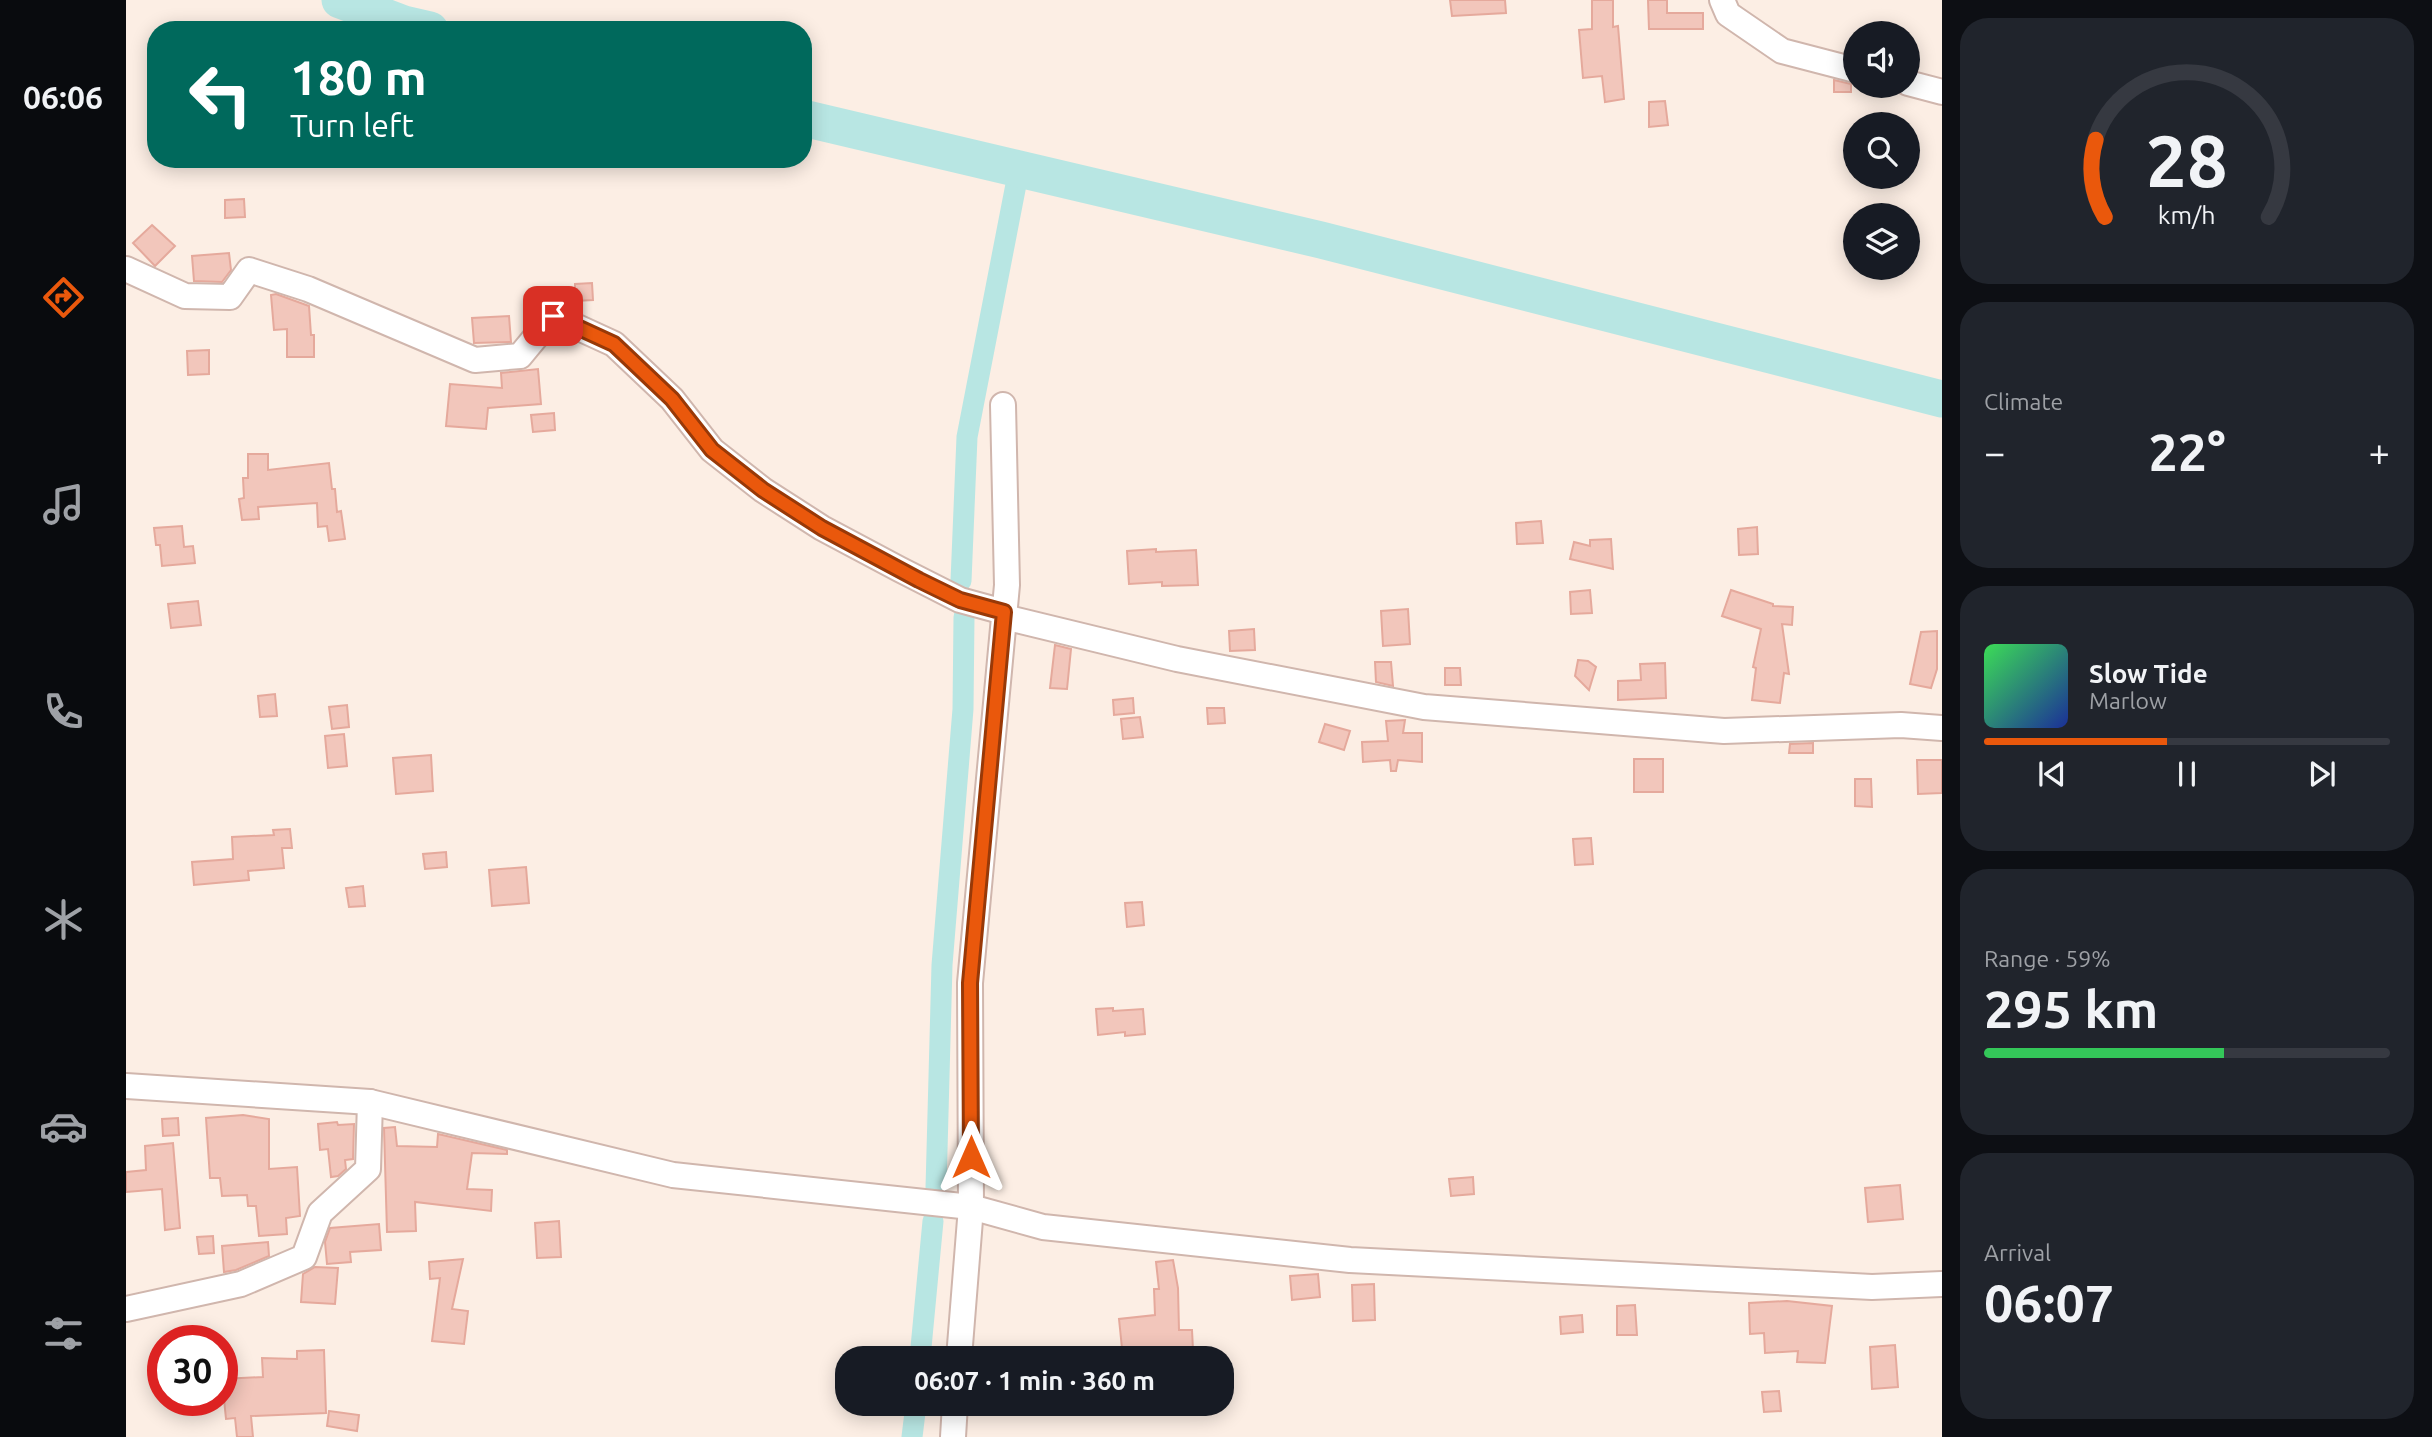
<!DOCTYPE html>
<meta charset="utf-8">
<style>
body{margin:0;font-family:Ubuntu,sans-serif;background:#20242c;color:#f1f3f6;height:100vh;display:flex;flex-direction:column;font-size:26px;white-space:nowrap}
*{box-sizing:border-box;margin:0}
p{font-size:23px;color:#9ea1a6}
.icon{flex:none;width:38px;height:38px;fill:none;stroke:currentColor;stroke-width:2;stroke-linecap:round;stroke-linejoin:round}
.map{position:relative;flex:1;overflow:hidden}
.side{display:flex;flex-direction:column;gap:18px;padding:18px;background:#0d0f14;width:490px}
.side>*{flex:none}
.hud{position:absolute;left:21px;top:21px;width:665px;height:147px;border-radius:28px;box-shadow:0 4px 18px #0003;background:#00695c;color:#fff;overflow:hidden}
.fabs{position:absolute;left:1717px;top:21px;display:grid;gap:14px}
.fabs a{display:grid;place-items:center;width:77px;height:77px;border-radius:50%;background:#171b24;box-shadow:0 4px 18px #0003;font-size:35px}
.speed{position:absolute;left:21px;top:1325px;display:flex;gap:14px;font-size:35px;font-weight:700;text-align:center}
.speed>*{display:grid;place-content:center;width:91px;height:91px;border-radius:50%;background:#171b24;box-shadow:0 4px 18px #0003;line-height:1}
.speed .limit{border:10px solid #d22;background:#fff;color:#111}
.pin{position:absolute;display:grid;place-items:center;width:60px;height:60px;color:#fff;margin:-30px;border-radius:14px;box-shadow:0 4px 10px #0006}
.me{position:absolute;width:77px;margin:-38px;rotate:0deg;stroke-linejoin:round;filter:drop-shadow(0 0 5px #0008)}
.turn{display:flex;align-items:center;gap:24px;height:147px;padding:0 28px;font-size:32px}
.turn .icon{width:91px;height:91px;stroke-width:2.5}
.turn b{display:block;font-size:49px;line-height:60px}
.big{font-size:52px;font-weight:700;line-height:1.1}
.side .card{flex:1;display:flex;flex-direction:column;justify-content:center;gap:10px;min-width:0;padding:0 24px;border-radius:28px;background:#20242c}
.side .dial{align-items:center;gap:0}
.dial svg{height:182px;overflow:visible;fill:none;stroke:#363941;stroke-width:7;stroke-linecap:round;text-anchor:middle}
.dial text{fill:#f1f3f6;stroke:none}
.song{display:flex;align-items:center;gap:21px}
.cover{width:84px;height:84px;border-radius:10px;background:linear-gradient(135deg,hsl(130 70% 55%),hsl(230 70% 35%))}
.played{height:7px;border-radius:4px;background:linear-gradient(90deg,#ea580c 45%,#363941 45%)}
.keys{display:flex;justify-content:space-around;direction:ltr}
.heat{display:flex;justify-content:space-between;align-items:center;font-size:38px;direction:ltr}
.charge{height:10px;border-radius:5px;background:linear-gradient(90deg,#34c759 59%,#363941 0)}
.trip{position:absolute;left:709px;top:1346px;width:399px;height:70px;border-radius:28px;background:#171b24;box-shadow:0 4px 18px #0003;font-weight:700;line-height:70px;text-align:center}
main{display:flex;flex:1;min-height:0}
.dock{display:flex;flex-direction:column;width:126px;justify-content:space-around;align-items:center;background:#090b0e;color:#9ea1a6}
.dock .icon{width:49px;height:49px}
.dock .on{color:#ea580c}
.dock b{font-size:32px;color:#f1f3f6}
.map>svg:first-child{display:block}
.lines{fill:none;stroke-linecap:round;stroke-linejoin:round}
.canal{stroke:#b8e6e3;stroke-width:21}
.river{stroke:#b8e6e3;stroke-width:37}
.building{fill:#f2c6bb;stroke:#e5a99c;stroke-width:2}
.street-casing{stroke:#d0b6ad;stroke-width:28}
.street{stroke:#fff;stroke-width:24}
.route-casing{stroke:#983908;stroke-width:18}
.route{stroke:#ea580c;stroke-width:12}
</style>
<main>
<nav class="dock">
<b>06:06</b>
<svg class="icon on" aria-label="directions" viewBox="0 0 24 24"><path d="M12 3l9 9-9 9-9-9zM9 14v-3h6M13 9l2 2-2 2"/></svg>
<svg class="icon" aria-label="music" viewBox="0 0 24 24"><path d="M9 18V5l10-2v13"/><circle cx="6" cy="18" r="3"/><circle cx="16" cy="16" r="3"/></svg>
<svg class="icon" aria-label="phone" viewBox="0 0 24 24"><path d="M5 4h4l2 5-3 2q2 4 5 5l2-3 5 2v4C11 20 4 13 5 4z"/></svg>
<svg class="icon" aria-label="climate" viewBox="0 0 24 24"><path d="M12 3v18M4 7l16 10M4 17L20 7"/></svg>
<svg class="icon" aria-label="car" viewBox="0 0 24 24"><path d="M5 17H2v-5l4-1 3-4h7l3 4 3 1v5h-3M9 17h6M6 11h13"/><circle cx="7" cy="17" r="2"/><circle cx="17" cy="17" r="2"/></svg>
<svg class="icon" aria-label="filters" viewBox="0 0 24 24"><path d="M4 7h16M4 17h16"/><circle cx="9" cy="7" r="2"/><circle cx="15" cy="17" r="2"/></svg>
</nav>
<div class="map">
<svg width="1816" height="1437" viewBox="0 0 1816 1437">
<rect width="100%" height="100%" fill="#fceee4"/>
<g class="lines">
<g class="canal">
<path d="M835 581 841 437 893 169"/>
<path d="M810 1188 816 965 837 709 838 617"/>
<path d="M794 1358 807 1221"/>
<path d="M786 1437 790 1404"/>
</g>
<g class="river">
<path d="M214 0 278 24 304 30"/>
<path d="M677 118 1195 240 1816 399"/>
</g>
</g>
<g class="building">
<path d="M1324 0H1379L1380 13 1326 16Z"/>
<path d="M1466 0H1487V27L1492 26 1498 99 1479 102 1476 76 1457 78 1453 30 1466 29Z"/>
<path d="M1522 0H1541V13H1577V29H1523Z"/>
<path d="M1708 80 1725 84V92H1708Z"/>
<path d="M1539 101 1542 125 1523 127V102Z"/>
<path d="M118 199 119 217 99 218V200Z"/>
<path d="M26 225 49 246 29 266 7 243Z"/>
<path d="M103 253 105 270 96 282 68 281 66 256Z"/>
<path d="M466 283 467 300 449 301V284Z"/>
<path d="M150 294 183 306 185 335H188V357H161V329L148 330 145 295Z"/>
<path d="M383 316 385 342 348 343 346 318Z"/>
<path d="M83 350V374L62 375 61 351Z"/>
<path d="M412 369 415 404 362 408 360 429 320 426 324 384 376 388 375 373Z"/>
<path d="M428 413 429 430 407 432 405 415Z"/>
<path d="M122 454H142V470L203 463 206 489H209L211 512 215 511 219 539 203 541 201 526 192 527 191 503 132 507 133 519 116 520 113 499 118 498 117 478H122Z"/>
<path d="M1415 521 1417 543 1391 544 1390 523Z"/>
<path d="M56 526 58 547 67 546 69 563 36 566 34 545H30L28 528Z"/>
<path d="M1631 527 1632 554 1613 555 1612 529Z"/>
<path d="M1485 539 1487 569 1444 559 1448 542 1464 546V540Z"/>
<path d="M1030 549V552L1070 550 1072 585 1036 586V582L1003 584 1001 551Z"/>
<path d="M1464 590 1466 613 1445 614 1444 592Z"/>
<path d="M1605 590 1647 604V606L1667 607 1666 625 1656 624 1663 674 1658 673 1654 703 1626 700 1630 668 1627 667 1635 629 1596 616Z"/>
<path d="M72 601 75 625 45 628 42 604Z"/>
<path d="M1282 609 1284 644 1257 646 1255 611Z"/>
<path d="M1128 629 1129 650 1104 651 1103 631Z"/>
<path d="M1811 631V669L1805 688 1784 684 1795 632Z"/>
<path d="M929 645 945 649 941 689 924 688Z"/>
<path d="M1452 660 1462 661 1470 667 1463 690 1449 676Z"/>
<path d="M1249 662H1265L1267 686 1250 682Z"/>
<path d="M1539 663 1540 698 1492 700V681L1515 680 1514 664Z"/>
<path d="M1319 668H1334L1335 685H1319Z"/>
<path d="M149 694 151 716 134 717 132 696Z"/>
<path d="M1007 698 1008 713 988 715 987 700Z"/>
<path d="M221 705 223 727 206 729 203 707Z"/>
<path d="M1081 708H1098L1099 723 1082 724Z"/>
<path d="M1014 717 1017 737 997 739 995 719Z"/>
<path d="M1279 720 1277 733H1296V762L1272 760 1270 771H1265L1264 760 1237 762 1236 742 1262 741 1260 721Z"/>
<path d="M1199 724 1224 731 1218 750 1193 742Z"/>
<path d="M218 734 221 766 202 768 199 736Z"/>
<path d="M1687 743V753H1663L1664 744Z"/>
<path d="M305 755 307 791 270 794 267 758Z"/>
<rect x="1508" y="759" width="29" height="33"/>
<path d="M1791 760H1816V793L1792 794Z"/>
<path d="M1729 779H1745L1746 807 1729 806Z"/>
<path d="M164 829 166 848H156L158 868 122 871 123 880 68 885 66 862 107 859 106 837 148 835 147 830Z"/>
<path d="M1465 838 1467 864 1449 865 1447 839Z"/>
<path d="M320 852 321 867 299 869 297 854Z"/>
<path d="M400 867 403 903 366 906 363 870Z"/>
<path d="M237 886 239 906 223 907 220 888Z"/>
<path d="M1016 902 1018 925 1001 927 999 903Z"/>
<path d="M987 1008V1011L1017 1009 1019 1034 999 1036V1032L972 1035 970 1009Z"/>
<path d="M117 1115 143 1119V1169L171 1167 174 1216 160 1218 161 1234 133 1236 130 1206H122L121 1195 96 1196 94 1178H84L80 1118Z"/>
<path d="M52 1118 53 1135 37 1136 36 1119Z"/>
<path d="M211 1122 212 1125 228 1124 227 1159 219 1160 220 1169 212 1176 205 1177 202 1149 194 1150 192 1124Z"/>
<path d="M269 1127 271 1146 311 1147 312 1134 381 1150V1154L346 1153 341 1189 366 1190 365 1211 289 1202 290 1231 261 1232 258 1128Z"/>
<path d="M47 1143 54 1228 39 1230 36 1189 0 1192V1172L20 1170 19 1146Z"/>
<path d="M1347 1177 1348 1194 1325 1196 1323 1179Z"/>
<path d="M1774 1185 1777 1219 1742 1222 1739 1188Z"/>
<path d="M433 1221 435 1257 411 1258 409 1223Z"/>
<path d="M253 1224 255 1250 224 1252 225 1262 201 1264 199 1242 204 1228Z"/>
<path d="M87 1236 88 1253 73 1254 71 1237Z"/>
<path d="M142 1242 143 1256 110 1270 98 1272 96 1246Z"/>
<path d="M337 1259 326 1309 342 1311 338 1344 306 1341 314 1278 304 1279 303 1262Z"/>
<path d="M1047 1260 1052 1288 1053 1330H1066L1067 1350 1044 1351V1358H997L993 1319 1029 1315 1028 1289H1033L1030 1262Z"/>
<path d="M189 1267 212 1268 209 1304 175 1302 177 1274Z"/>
<path d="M1192 1274 1194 1297 1166 1300 1164 1276Z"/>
<path d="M1248 1284 1249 1320 1227 1321 1226 1285Z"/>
<path d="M1661 1301 1706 1306 1699 1363 1671 1362 1672 1351 1639 1353 1638 1333 1624 1334 1623 1303Z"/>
<path d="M1509 1305 1511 1335H1491V1306Z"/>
<path d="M1456 1315 1457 1332 1435 1334 1434 1317Z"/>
<path d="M1769 1345 1772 1387 1746 1389 1744 1347Z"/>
<path d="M198 1350 200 1413 125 1416 127 1437H111L109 1418 100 1419 96 1379 137 1377 136 1358 171 1359V1351Z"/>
<path d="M1653 1391 1655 1411 1638 1412 1636 1392Z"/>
<path d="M203 1411 233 1415 231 1431 201 1426Z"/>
</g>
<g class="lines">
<defs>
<g id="street">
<path d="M1596 0 1602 14 1656 51 1729 70"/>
<path d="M1782 83 1816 92"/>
<path d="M0 269 59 296 104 297 123 270 182 289 349 360 394 356 427 316 488 344 546 399 586 450 637 490 696 528 773 569 834 600 878 612"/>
<path d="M878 617 1051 659 1298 707 1598 731 1775 725 1816 728"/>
<path d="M0 1086 244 1102 547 1175 845 1207 917 1227 1224 1260 1746 1287 1816 1284"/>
<path d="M0 1309 115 1284 178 1257 194 1213 242 1169 244 1102"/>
<path d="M833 1358 845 1207 844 983 881 585 877 405"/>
<path d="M827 1437 829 1404"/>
</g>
</defs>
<use href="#street" class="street-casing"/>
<use href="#street" class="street"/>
</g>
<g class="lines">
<defs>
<path id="route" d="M427 316 488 344 546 399 586 450 637 490 696 528 793 580 834 600 878 612 844 983 845 1157"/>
</defs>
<use href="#route" class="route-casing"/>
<use href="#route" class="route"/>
</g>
</svg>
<div class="fabs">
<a><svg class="icon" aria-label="sound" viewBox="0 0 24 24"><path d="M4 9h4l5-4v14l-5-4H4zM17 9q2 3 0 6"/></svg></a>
<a><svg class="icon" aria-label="search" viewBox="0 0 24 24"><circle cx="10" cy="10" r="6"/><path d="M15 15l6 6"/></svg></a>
<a><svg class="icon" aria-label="layers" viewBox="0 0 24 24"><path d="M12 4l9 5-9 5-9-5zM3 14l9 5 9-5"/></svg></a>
</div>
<div class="speed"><div class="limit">30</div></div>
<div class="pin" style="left:427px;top:316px;background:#d93025"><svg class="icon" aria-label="arrive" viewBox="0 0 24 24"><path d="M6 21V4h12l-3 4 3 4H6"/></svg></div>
<svg class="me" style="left:845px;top:1157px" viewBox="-20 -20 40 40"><path d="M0-17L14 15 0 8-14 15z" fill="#ea580c" stroke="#fff" stroke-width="4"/></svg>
<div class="trip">06:07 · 1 min · 360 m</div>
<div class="hud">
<div class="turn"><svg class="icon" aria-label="left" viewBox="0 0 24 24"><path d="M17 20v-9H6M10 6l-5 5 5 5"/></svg><div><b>180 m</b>Turn left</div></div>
</div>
</div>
<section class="side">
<div class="card dial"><svg viewBox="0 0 100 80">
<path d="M14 69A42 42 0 1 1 86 69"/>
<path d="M14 69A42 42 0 0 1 10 35" stroke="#ea580c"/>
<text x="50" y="56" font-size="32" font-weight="700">28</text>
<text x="50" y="72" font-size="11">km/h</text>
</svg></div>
<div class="card"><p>Climate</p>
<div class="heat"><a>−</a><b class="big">22°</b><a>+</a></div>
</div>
<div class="card">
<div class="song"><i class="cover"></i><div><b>Slow Tide</b><p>Marlow</p></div></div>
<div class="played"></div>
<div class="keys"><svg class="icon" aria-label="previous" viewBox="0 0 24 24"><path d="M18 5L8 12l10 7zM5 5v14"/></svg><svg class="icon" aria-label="pause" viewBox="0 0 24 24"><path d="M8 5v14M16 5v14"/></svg><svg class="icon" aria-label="next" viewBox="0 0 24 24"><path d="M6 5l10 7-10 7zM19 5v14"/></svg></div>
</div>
<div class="card"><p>Range · 59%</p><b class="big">295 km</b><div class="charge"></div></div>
<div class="card"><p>Arrival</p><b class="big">06:07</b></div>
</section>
</main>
